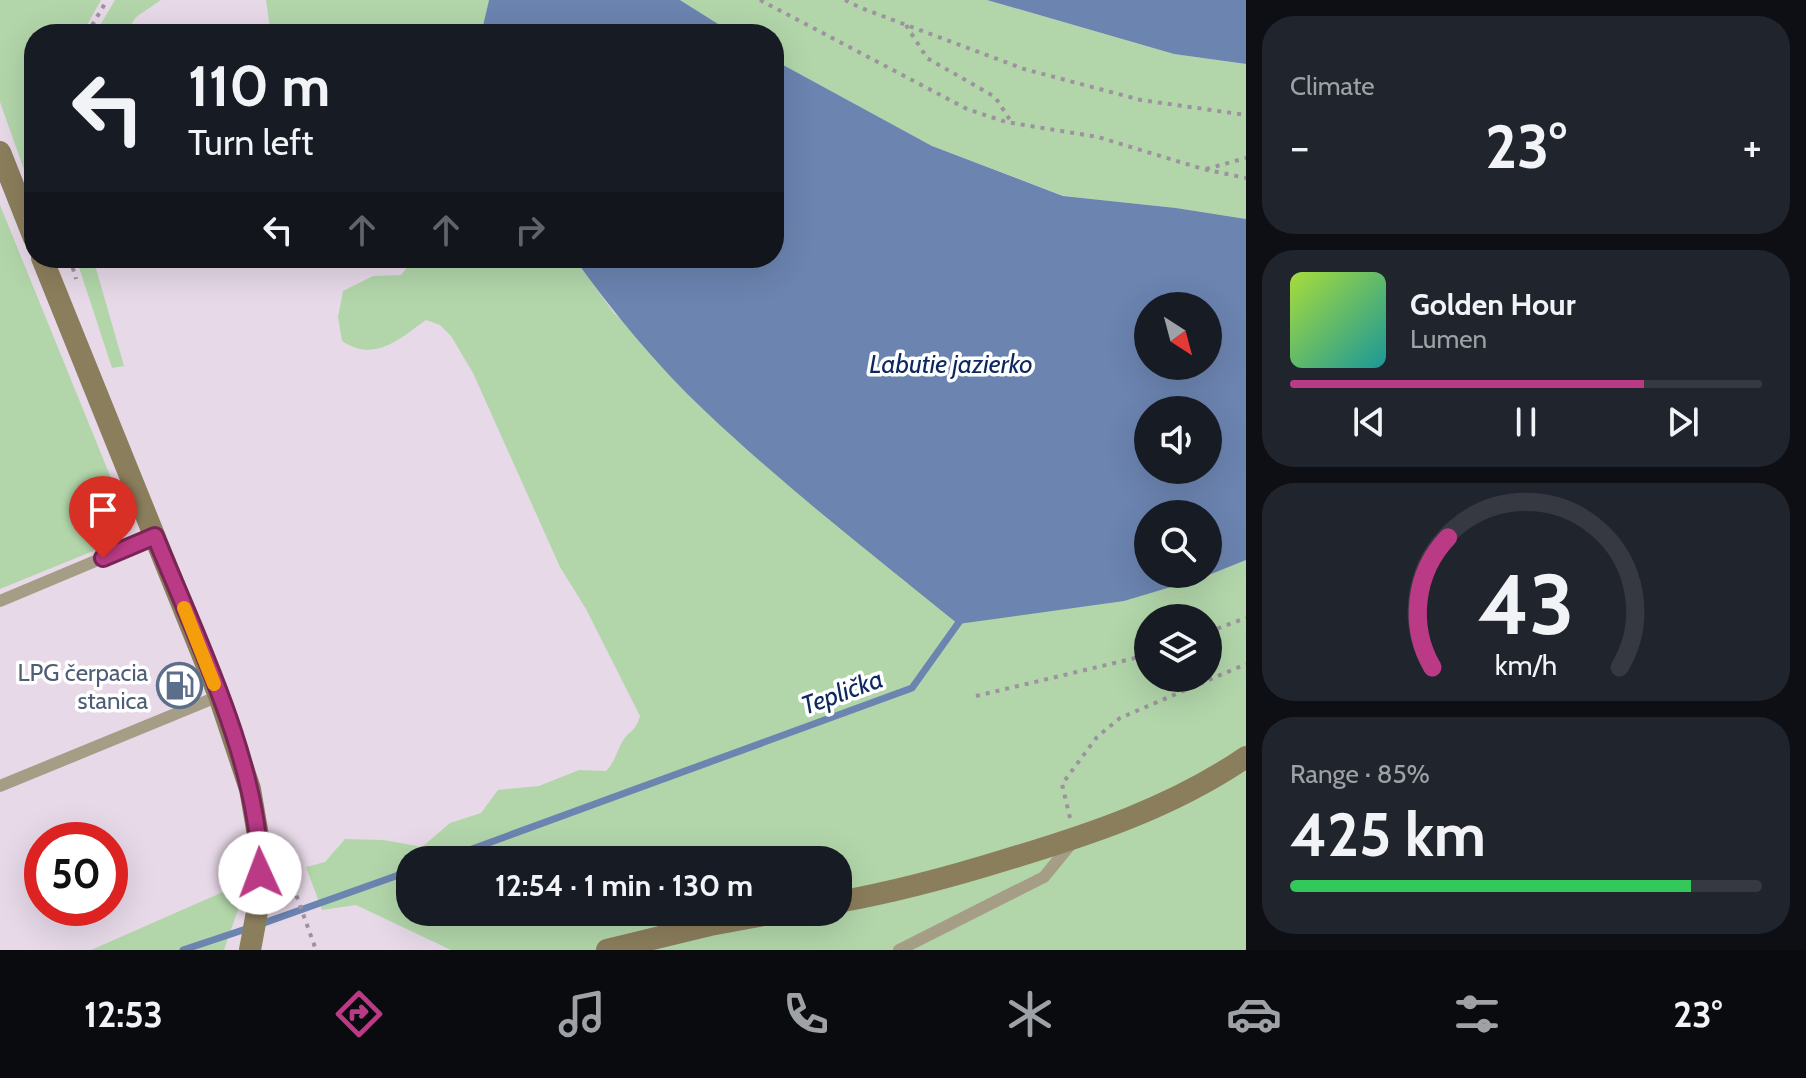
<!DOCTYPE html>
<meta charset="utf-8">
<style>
body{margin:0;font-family:Cabin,sans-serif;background:#20242c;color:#f1f3f6;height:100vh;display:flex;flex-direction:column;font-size:30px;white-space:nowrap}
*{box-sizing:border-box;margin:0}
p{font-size:26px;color:#9ea1a6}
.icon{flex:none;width:44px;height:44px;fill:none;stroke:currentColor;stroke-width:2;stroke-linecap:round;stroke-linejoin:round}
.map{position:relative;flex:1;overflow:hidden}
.side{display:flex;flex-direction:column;gap:16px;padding:16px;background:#0d0f14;width:560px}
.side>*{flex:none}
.hud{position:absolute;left:24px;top:24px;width:760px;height:244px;border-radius:32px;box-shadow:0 8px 32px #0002;background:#171b24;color:#f1f3f6;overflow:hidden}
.needle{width:52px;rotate:144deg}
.fabs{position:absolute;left:1134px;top:292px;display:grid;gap:16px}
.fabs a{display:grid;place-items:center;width:88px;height:88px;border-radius:50%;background:#171b24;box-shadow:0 8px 32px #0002;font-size:40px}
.speed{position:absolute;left:24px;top:822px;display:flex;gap:16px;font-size:40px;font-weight:700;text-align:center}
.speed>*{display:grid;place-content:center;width:104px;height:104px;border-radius:50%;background:#171b24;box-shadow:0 8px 32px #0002;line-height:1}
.speed .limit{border:12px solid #d22;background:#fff;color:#111}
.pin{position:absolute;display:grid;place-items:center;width:68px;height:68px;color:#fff;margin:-82px -34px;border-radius:50% 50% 50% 0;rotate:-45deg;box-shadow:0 0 8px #0007}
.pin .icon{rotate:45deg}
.me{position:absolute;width:88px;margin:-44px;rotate:358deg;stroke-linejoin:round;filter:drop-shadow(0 0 6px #0008)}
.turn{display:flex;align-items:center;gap:28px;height:168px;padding:0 32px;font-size:36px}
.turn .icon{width:104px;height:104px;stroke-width:2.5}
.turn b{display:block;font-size:56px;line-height:68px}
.lanes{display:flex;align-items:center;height:76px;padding:0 32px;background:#0003;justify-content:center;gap:40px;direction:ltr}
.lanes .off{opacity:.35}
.big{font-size:60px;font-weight:700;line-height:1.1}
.side .card{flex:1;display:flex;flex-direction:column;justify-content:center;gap:12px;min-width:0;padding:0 28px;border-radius:32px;background:#20242c}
.side .dial{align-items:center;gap:0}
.dial svg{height:208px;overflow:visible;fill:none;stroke:#363941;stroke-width:7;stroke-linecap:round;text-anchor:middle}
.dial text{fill:#f1f3f6;stroke:none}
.song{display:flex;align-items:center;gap:24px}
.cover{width:96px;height:96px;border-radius:12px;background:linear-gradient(135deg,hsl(80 70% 55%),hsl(180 70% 35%))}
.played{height:8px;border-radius:4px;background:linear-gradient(90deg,#ba3a86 75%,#363941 75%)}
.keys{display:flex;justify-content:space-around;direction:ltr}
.heat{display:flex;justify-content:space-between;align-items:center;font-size:44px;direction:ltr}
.charge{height:12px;border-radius:6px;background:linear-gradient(90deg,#34c759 85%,#363941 0)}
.trip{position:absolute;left:396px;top:846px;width:456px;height:80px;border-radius:32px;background:#171b24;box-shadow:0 8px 32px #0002;font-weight:700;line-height:80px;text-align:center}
.tab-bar{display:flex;height:128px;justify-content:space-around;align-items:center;background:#090b0e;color:#9ea1a6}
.tab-bar .icon{width:56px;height:56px}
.tab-bar .active{color:#ba3a86}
.tab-bar b{font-size:36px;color:#f1f3f6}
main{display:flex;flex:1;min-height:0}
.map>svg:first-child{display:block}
.green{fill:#b2d6aa;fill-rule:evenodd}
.water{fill:#6b84b0;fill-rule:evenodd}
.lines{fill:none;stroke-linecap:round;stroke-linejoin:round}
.stream{stroke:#6b84b0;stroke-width:7}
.path{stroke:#9d939e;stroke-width:4;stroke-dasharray:4 6;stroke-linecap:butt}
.service{stroke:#a69d87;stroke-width:12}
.secondary{stroke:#8b7e5c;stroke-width:22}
.route-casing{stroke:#792657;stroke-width:20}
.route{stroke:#ba3a86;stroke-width:14}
.slow{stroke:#f59e0b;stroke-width:14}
.labels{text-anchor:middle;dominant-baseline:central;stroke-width:7;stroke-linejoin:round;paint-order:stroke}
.service-label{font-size:24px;fill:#4e5e75;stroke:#fff;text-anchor:end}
.water-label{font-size:26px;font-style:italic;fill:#0c285f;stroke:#fff}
</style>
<main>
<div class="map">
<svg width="1246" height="950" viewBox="0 0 1246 950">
<rect width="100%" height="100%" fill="#e7d9e8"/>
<g class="green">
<path d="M0 0H101L82 34H34V198L0 102Z"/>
<path d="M115 0H161L136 17 125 34H95Z"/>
<path d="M266 0H489L481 34H274L270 28Z"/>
<path d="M680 0H987L1174 54 1246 64V219L1176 208 1064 196 932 146 774 60V34H734Z"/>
<path d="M0 205 128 520 98 549 0 589Z"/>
<path d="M76 258H93L124 366 112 368Z"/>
<path d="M410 258H574L614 313 908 584 1204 577 1246 560V950H451L356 905 322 910 306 867 325 862 345 839 384 840 422 847 450 823 481 813 498 790 539 786 579 770 606 771C615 762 616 753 622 742 629 730 635 733 640 716L586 609 560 567 473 373 451 336 440 325 426 320C399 339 375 363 342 341L338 317 343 291 373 276 401 275 409 265ZM1148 618H1208V678H1148ZM410 860H838V912H410Z"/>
<path d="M248 881 224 950H91Z"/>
</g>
<g class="water">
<path d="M489 0H680L734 34H481Z"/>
<path d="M987 0H1246V64L1174 54Z"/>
<path d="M774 60 932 146 1063 196 1176 208 1246 219V560L1204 577 1124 601 958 624C873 555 785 487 705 411 656 365 613 312 574 258H774ZM1148 306H1208V366H1148ZM1148 410H1208V470H1148ZM1148 514H1208V574H1148Z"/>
</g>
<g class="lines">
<g class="stream">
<path d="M442 860 912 688 962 618"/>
<path d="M261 924 410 871"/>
<path d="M183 950 249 928"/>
</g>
<g class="path">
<path d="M760 0 967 109 1006 122 1098 137 1203 169 1246 178"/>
<path d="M845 0 861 8 1024 69 1141 100 1246 115"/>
<path d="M906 25 927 58 995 97 1012 123"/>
<path d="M87 34 107 0"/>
<path d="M1206 169 1246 158"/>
<path d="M70 258 76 279"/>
<path d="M1208 632 1246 618"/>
<path d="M976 696 1148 655"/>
<path d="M1070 818 1062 784 1097 737 1120 718 1246 664"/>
<path d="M283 858 316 950"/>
</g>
<g class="service">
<path d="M0 601 155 536"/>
<path d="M0 786 219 696"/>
<path d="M899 950 1044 877 1071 844"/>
</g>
<g class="secondary">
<path d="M0 152 34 238"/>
<path d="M42 258 219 696 250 789 260 847 259 901 250 950"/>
<path d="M838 902C894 892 950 877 1005 860 1089 835 1173 807 1246 757"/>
<path d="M607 950 710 925 780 912"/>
</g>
</g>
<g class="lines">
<defs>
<path id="route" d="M103 558 155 536C195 635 260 765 260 873"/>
</defs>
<use href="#route" class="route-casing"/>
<use href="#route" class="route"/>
<path class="slow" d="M184 608 214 684"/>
</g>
<defs>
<symbol id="fuel-ring" viewBox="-11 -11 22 22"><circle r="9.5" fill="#fff" stroke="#5c6f8a" stroke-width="1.5"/><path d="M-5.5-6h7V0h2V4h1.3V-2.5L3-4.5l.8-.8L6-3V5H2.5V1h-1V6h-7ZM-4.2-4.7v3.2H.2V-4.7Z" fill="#5c6f8a"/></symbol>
</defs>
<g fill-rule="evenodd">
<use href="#fuel-ring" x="154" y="660" width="51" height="51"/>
</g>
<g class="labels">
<g class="service-label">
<text x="148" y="672">LPG čerpacia<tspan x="148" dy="28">stanica</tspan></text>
</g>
<g class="water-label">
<text x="951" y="364">Labutie jazierko</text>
<text transform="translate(842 692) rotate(-20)">Teplička</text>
</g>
</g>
</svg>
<div class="fabs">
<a><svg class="needle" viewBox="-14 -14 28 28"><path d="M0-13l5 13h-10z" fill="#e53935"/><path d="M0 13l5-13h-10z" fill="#9ea1a6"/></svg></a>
<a><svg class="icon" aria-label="sound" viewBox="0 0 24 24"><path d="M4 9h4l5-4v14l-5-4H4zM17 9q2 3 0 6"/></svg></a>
<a><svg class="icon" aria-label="search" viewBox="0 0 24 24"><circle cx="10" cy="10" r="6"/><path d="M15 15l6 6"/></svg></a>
<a><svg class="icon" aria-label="layers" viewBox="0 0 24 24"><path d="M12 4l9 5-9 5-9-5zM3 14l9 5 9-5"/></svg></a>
</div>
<div class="speed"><div class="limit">50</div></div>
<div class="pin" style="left:103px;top:558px;background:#d93025"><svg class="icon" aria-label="arrive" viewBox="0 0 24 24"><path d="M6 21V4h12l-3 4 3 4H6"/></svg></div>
<svg class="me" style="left:260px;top:873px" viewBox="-20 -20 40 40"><circle r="19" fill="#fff"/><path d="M0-13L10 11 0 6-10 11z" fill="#ba3a86"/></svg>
<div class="trip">12:54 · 1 min · 130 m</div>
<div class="hud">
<div class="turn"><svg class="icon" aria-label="left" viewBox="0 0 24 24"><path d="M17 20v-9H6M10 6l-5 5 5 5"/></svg><div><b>110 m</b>Turn left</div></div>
<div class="lanes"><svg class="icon" aria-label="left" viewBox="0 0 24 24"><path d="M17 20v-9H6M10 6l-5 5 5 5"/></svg><svg class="icon off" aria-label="ahead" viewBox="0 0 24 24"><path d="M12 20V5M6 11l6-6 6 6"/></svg><svg class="icon off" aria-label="ahead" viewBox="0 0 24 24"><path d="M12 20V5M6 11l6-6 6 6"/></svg><svg class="icon off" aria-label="right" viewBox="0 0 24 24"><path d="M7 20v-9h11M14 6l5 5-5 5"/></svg></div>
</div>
</div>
<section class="side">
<div class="card"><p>Climate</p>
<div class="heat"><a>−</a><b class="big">23°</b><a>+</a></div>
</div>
<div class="card">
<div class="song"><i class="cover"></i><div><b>Golden Hour</b><p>Lumen</p></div></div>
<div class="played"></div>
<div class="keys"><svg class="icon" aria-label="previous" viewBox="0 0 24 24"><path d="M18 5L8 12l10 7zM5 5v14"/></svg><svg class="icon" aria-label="pause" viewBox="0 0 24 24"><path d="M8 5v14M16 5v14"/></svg><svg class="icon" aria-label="next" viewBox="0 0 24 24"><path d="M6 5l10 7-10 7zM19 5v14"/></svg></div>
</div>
<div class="card dial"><svg viewBox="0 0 100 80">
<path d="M14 69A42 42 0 1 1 86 69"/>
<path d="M14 69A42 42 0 0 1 20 19" stroke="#ba3a86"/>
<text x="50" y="56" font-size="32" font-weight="700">43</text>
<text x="50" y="72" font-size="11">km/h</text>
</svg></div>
<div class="card"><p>Range · 85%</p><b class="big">425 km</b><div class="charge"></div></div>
</section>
</main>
<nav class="tab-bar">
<b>12:53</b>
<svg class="icon active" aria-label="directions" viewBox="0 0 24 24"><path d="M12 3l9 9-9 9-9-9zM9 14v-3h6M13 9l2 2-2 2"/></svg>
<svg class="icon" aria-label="music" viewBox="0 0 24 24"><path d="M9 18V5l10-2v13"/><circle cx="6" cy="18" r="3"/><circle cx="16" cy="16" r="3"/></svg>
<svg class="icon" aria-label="phone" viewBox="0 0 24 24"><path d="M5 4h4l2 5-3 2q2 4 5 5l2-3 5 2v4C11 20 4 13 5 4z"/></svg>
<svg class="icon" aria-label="climate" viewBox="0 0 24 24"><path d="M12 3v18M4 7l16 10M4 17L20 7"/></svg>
<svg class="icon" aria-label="car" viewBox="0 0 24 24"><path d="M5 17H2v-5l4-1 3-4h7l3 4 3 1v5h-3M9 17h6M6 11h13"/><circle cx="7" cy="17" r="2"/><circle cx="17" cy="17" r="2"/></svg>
<svg class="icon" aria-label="filters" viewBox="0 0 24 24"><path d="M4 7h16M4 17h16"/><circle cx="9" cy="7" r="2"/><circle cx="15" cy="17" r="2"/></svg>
<b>23°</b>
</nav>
